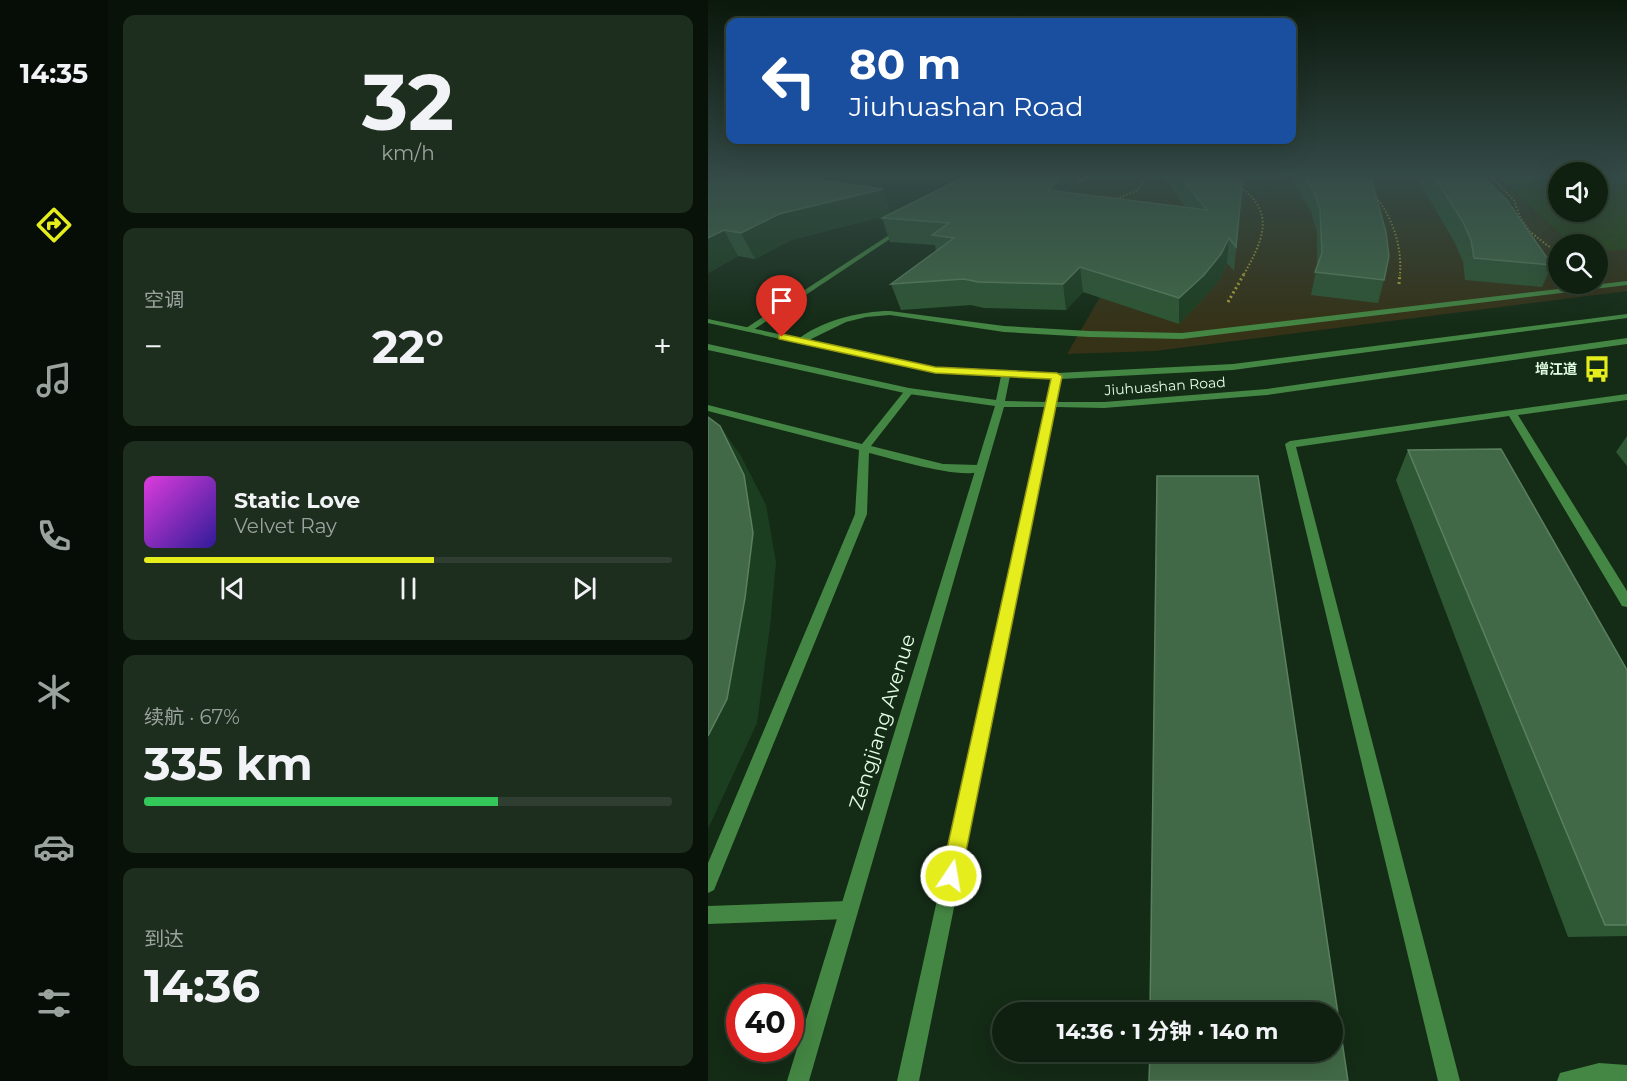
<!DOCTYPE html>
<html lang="zh">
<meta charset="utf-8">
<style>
body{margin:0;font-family:Montserrat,"Noto Sans SC",sans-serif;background:#1d2d1e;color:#f1f3f6;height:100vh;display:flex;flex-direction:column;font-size:22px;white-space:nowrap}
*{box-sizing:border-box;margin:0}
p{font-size:20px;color:#9ba39f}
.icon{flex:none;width:33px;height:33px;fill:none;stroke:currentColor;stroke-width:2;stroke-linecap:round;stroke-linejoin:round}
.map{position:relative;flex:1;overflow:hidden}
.panel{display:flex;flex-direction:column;gap:15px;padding:15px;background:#081209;width:600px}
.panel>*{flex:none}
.hud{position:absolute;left:18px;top:18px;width:570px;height:126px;border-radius:12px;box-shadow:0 6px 24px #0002,0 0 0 2px #2f3e30;background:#1a4fa0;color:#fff;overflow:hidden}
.buttons{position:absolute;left:840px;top:162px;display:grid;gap:12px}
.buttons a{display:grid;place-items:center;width:60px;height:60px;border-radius:50%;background:#0f2010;box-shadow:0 6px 24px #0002,0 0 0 2px #2f3e30;font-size:30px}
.speed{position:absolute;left:18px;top:984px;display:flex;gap:12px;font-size:30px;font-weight:700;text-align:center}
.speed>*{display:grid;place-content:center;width:78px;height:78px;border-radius:50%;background:#0f2010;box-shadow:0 6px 24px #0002,0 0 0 2px #2f3e30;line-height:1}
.speed .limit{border:9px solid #d22;background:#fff;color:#111}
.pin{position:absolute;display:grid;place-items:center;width:51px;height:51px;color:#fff;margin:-62px -26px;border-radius:50% 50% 50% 0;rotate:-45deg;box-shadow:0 0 6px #0007}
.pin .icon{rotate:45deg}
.me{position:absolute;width:66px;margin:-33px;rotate:12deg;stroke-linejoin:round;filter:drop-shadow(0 0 4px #0008)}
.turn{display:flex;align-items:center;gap:21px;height:126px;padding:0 24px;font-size:27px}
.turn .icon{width:78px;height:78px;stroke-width:2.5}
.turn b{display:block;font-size:42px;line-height:51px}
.big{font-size:45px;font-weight:700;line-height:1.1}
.panel .tile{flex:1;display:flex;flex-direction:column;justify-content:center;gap:9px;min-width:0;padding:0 21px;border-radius:12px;background:#1d2d1e}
.panel .dial{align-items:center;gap:0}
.dial b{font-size:78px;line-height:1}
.song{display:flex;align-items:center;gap:18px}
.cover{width:72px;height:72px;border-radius:9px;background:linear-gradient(135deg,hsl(300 70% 55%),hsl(250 70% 35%))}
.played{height:6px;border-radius:3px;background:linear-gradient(90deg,#e5ed1c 55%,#2f3e30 55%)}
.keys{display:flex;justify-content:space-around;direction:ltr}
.heat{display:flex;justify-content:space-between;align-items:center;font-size:33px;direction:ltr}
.charge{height:9px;border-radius:4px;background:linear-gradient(90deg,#34c759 67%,#2f3e30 0)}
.trip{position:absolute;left:284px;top:1002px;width:351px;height:60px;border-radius:30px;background:#0f2010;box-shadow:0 6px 24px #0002,0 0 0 2px #2f3e30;font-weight:700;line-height:60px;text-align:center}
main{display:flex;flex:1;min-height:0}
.tabs{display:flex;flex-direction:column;width:108px;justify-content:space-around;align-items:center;background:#060d06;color:#9ba39f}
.tabs .icon{width:42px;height:42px}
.tabs .on{color:#e5ed1c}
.tabs b{font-size:27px;color:#f1f3f6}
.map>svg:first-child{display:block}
.green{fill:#353217;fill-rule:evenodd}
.water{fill:#284810}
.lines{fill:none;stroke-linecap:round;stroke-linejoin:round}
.path-far1{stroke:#b6a73b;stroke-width:2;stroke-dasharray:1.5 2;stroke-linecap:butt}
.path{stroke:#b6a73b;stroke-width:3;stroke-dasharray:2 3;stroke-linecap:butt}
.service{fill:#448643;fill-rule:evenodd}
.minor{fill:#448643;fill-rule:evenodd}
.tertiary{fill:#448643;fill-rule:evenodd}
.wall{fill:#2e5734}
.shaded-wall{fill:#1c3e20}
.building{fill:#416947;stroke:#5a805f;stroke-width:1.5}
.route{fill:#e5ed1c;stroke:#959a12;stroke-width:1.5}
.labels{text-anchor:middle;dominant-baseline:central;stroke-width:6;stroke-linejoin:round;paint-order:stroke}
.far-poi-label{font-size:14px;font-weight:bold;fill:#e0fde2;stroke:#142b16;text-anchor:end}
.far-street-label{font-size:14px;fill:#e0fde2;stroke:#142b16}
.near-street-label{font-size:20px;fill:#e0fde2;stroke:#142b16}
</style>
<main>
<nav class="tabs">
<b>14:35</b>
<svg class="icon on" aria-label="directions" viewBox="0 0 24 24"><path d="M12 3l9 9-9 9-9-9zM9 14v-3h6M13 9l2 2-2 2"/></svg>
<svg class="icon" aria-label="music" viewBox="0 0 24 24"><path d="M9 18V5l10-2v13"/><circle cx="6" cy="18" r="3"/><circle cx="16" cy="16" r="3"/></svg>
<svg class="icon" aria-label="phone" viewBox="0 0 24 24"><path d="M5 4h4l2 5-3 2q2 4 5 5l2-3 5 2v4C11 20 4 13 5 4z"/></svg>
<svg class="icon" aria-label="climate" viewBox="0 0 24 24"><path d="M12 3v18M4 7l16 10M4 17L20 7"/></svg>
<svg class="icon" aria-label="car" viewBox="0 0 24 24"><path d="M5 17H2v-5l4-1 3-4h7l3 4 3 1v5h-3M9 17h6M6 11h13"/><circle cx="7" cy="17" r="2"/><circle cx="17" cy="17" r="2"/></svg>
<svg class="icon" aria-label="filters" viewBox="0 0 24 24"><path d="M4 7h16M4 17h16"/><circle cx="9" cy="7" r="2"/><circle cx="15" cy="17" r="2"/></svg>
</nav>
<section class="panel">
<div class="tile dial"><b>32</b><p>km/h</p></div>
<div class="tile"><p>空调</p>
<div class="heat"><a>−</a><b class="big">22°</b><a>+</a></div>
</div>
<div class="tile">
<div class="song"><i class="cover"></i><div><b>Static Love</b><p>Velvet Ray</p></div></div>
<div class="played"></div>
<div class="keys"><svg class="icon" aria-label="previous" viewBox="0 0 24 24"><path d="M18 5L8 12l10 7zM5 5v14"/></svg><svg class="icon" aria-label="pause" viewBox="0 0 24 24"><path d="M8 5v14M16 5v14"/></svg><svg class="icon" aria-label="next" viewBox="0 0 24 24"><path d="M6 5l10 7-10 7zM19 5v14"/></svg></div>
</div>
<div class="tile"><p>续航 · 67%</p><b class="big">335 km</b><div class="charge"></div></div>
<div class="tile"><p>到达</p><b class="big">14:36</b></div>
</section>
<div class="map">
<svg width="919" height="1081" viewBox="0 0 919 1081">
<rect width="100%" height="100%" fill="#142b16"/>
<path class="green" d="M292 175H850V212H890V175H919V291L447 351 359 354 436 221ZM850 244H890V284H850Z"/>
<path class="water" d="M789 175H850V212H890V175H919V249L890 252V244H863Z"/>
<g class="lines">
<g class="path-far1">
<path d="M781 175 806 200 812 217 821 231 840 246 850 250"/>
<path d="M532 187C569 213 554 242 535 276"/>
<path d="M666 194C685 219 694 244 692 276"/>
<path d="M405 200 428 191 443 175"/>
</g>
<g class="path">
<path d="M691 284 692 274"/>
<path d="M520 302 536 274"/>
</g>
<g class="service">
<path d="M201 388 206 391 163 446 235 464 271 465 276 469C262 483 182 458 161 453L159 514 6 890 0 893V863L147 514 151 450 0 411V405L154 444 198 389Z"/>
<path d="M919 394V400L810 415 919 591V607L914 606 801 416 588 447 752 1081H730L577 444 582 441Z"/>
<path d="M140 901 146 904 149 910 146 916 140 919 0 924V906Z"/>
<path d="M891 1063 919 1065V1081H849L852 1073Z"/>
</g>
<g class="minor">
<path d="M380 175H388L356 190 351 189Z"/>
<path d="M192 228 197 229 42 332 35 330Z"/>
<path d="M919 281V285L474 339 381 337 296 332 182 315 158 317 138 322 95 343 88 341C111 321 152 311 182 311L296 326 381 331 474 333Z"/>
</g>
<path class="tertiary" d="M919 314V318L525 370 353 379 348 402H396L559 389 919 338V344L559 395 396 408 347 407 211 1081H189L338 407H296L101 1081H79L287 406 201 394 0 350V344L201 388 288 400 293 376 227 373 0 323V319L227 367 349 373 525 364ZM302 376 344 378 339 402 297 401Z"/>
</g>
<g class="wall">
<path d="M0 175 183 214 260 175H377L368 179 369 186 363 193 478 208 456 178V175H535L526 271 519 263 512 279 494 300 471 324 375 292 358 310 276 308 263 305 193 310 183 284 228 251 227 245 182 242 174 218 180 215 83 240 47 259 30 256 0 273Z"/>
<path d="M581 175H662L676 280 670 303 603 295 609 266V232L603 212Z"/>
<path d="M707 175H773L844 265 834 287 757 280 755 262 747 243Z"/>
<path d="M919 436V466L908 452Z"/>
<path d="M700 450 919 670V936L860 937 688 480Z"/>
</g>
<g class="shaded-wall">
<path d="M326 175H377L368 179 369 186 343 213 325 199 321 177Z"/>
<path d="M175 189 183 214 83 240 47 259 33 233 71 214Z"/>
<path d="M16 230 30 256 0 273V238Z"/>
<path d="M521 238 519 263 512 279 494 300 471 324V298Z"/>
<path d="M372 267 375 292 358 310 355 284Z"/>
<path d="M12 426 33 456 58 505 68 562 62 626 49 723 0 829V736Z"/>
</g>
<g class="building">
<path d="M0 175H76L175 189 71 214 33 233 16 230 0 238Z"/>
<path d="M260 175H326L321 177 323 180 330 181 342 175H356L340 190 499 210 471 175H535L528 247 521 238 513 254 496 275 471 298 372 267 355 284 270 282 256 279 183 284 246 238 224 235 241 223 174 218Z"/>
<path d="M596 175H662L678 232 681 256 676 280 607 272 614 253 612 210 606 192Z"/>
<path d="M725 175H773L799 200 844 265 766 258 763 240 755 222Z"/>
<path d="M0 417 12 426 36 475 45 533 37 598 19 699 0 736Z"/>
<path d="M793 449 919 670V925H897L700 450Z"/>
<path d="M449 476H550L640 1081H441L442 1052H624V1012H442Z"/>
</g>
<linearGradient id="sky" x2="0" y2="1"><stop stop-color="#0b180c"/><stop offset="0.54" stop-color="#344a47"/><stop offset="1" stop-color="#344a47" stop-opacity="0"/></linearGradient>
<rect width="919" height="326" fill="url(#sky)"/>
<path class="route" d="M74 334 227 367 349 373 354 376 253 876 250 884 243 887 236 884 233 876 343 379 227 373 71 339V335Z"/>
<defs>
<symbol id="bus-bare" viewBox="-9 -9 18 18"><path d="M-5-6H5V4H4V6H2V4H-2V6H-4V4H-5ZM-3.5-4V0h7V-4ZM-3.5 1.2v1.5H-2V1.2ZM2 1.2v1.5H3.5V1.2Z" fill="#e5ed1c" stroke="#142b16" stroke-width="2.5" paint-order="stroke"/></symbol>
</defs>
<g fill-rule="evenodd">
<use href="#bus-bare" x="870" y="350" width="38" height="38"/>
</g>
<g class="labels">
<g class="far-poi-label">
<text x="869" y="369">增江道</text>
</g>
<g class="far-street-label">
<text transform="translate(457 386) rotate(-4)">Jiuhuashan Road</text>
</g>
<g class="near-street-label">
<text transform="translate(174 722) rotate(-73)">Zengjiang Avenue</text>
</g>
</g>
</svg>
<div class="buttons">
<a><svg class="icon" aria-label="sound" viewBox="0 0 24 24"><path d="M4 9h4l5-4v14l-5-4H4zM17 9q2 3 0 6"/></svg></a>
<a><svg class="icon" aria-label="search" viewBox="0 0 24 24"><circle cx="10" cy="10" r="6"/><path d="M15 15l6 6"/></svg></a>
</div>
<div class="speed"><div class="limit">40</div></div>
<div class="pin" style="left:74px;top:337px;background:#d93025"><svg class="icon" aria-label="arrive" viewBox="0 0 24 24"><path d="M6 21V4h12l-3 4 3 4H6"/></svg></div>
<svg class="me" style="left:243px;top:876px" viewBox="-20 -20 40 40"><circle r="17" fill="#e5ed1c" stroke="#fff" stroke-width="3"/><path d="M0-11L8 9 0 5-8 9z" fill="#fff"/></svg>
<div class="trip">14:36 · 1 分钟 · 140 m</div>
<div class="hud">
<div class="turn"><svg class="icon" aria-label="left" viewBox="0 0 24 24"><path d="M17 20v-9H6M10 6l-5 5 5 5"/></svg><div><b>80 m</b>Jiuhuashan Road</div></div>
</div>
</div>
</main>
